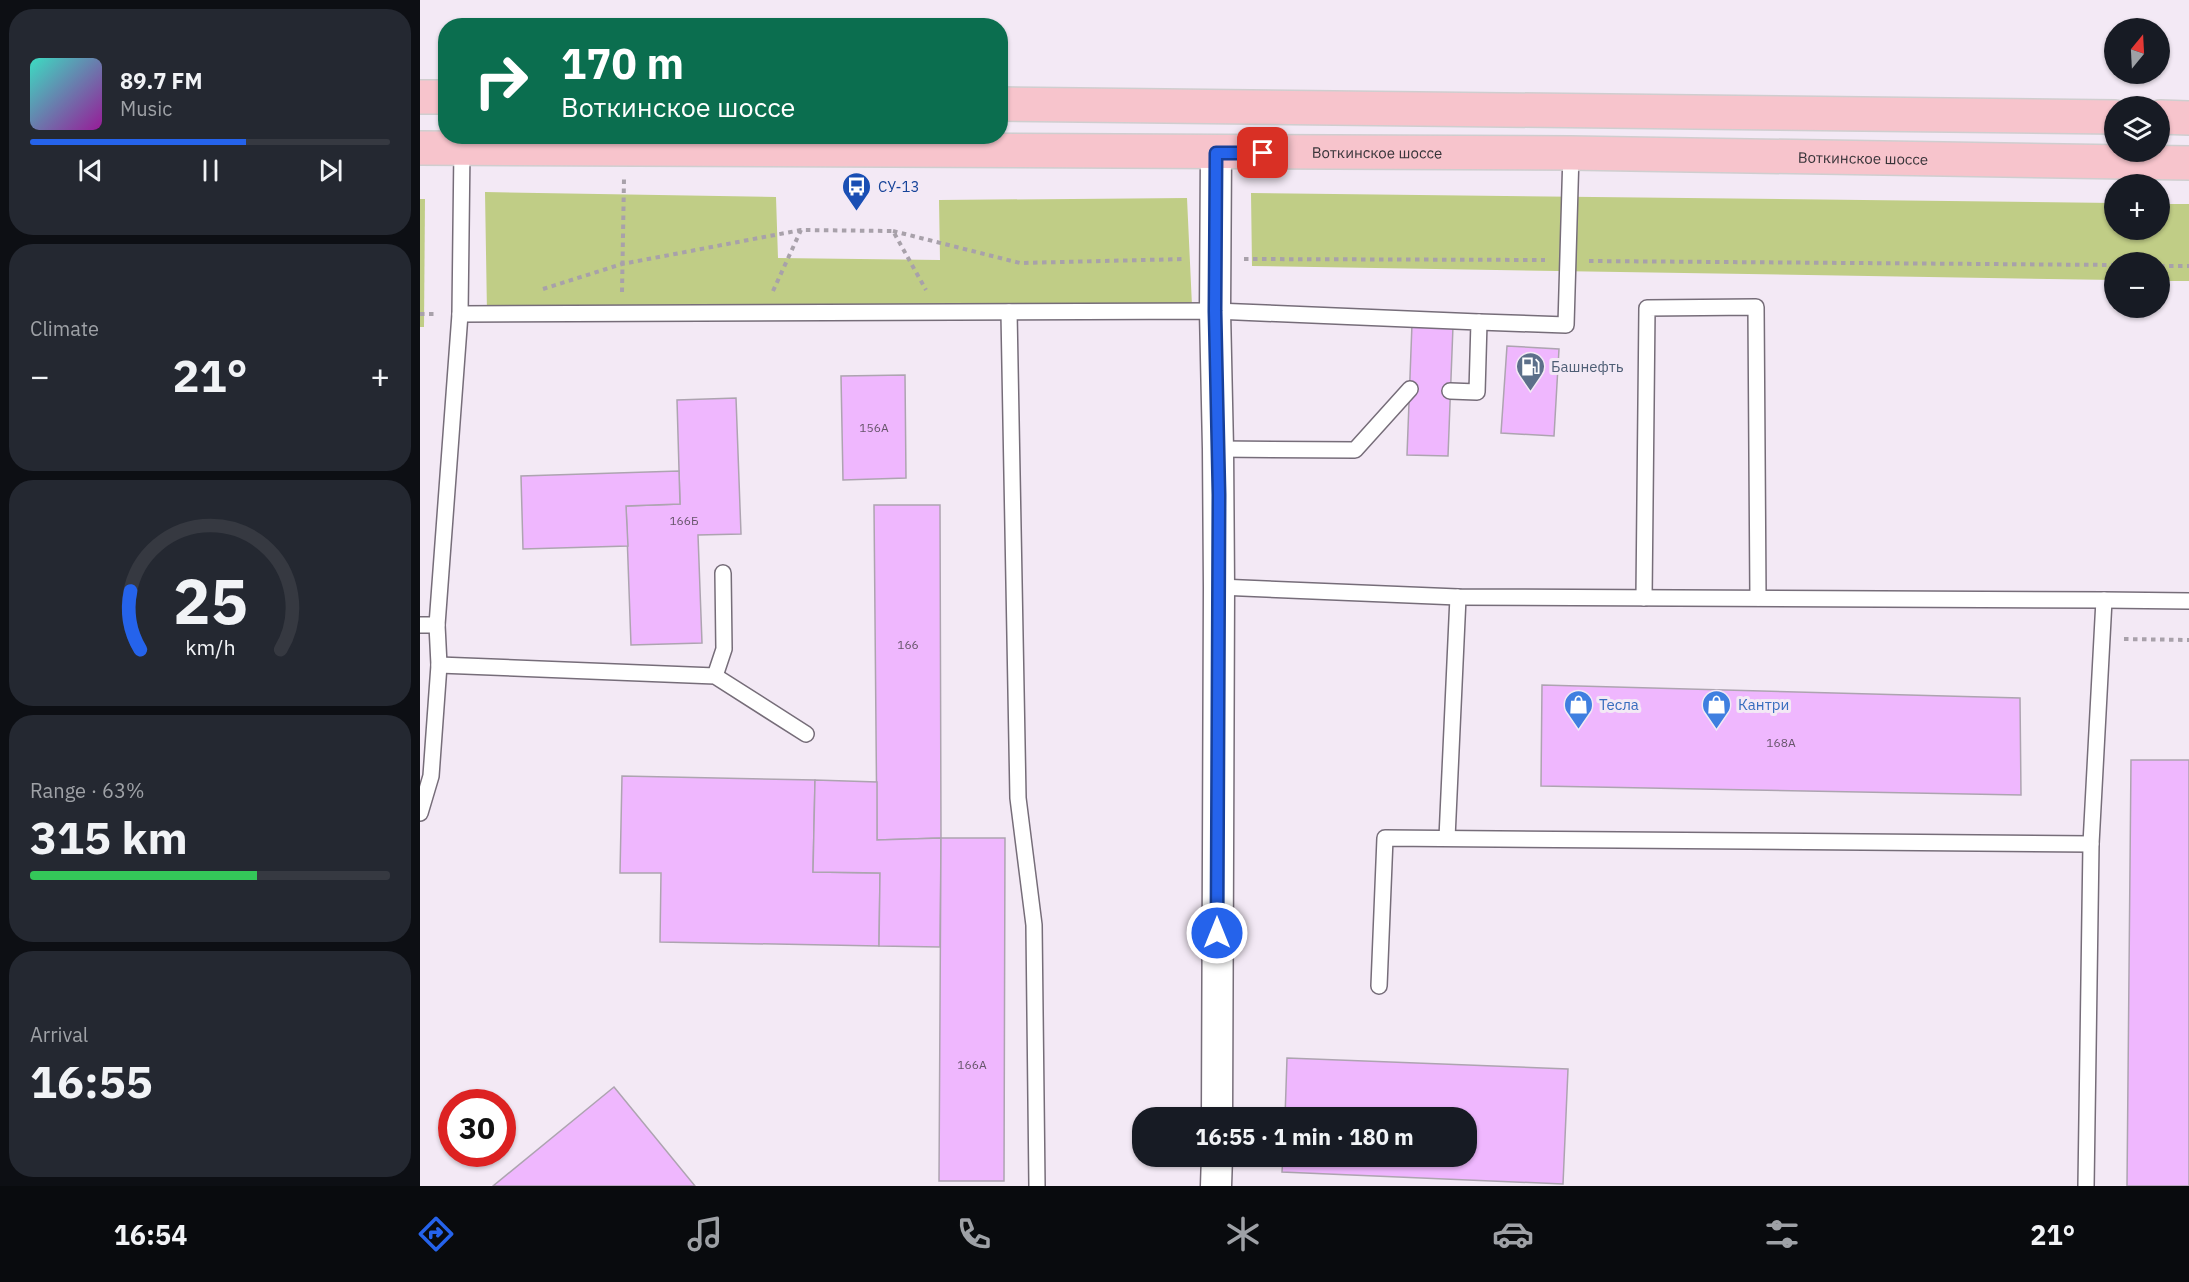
<!DOCTYPE html>
<meta charset="utf-8">
<style>
body{margin:0;font-family:"IBM Plex Sans",sans-serif;background:#242831;color:#f1f3f6;height:100vh;display:flex;flex-direction:column;font-size:22px;white-space:nowrap}
*{box-sizing:border-box;margin:0}
p{font-size:20px;color:#9ea1a6}
.icon{flex:none;width:33px;height:33px;fill:none;stroke:currentColor;stroke-width:2;stroke-linecap:round;stroke-linejoin:round}
.map{position:relative;flex:1;overflow:hidden}
.side{display:flex;flex-direction:column;gap:9px;padding:9px;background:#0d0f14;width:420px}
.side>*{flex:none}
.banner{position:absolute;left:18px;top:18px;width:570px;height:126px;border-radius:24px;box-shadow:0 2px 4px #0004;background:#0b6e4f;color:#fff;overflow:hidden}
.needle{width:39px;rotate:18deg}
.buttons{position:absolute;left:1684px;top:18px;display:grid;gap:12px}
.buttons a{display:grid;place-items:center;width:66px;height:66px;border-radius:50%;background:#171b24;box-shadow:0 2px 4px #0004;font-size:30px}
.speed{position:absolute;left:18px;top:1089px;display:flex;gap:12px;font-size:30px;font-weight:700;text-align:center}
.speed>*{display:grid;place-content:center;width:78px;height:78px;border-radius:50%;background:#171b24;box-shadow:0 2px 4px #0004;line-height:1}
.speed .limit{border:9px solid #d22;background:#fff;color:#111}
.pin{position:absolute;display:grid;place-items:center;width:51px;height:51px;color:#fff;margin:-26px;border-radius:12px;box-shadow:0 3px 9px #0006}
.me{position:absolute;width:66px;margin:-33px;rotate:0deg;stroke-linejoin:round;filter:drop-shadow(0 0 4px #0008)}
.turn{display:flex;align-items:center;gap:21px;height:126px;padding:0 24px;font-size:27px}
.turn .icon{width:78px;height:78px;stroke-width:2.5}
.turn b{display:block;font-size:42px;line-height:51px}
.big{font-size:45px;font-weight:700;line-height:1.1}
.side .tile{flex:1;display:flex;flex-direction:column;justify-content:center;gap:9px;min-width:0;padding:0 21px;border-radius:24px;background:#242831}
.side .dial{align-items:center;gap:0}
.dial svg{height:156px;overflow:visible;fill:none;stroke:#363941;stroke-width:7;stroke-linecap:round;text-anchor:middle}
.dial text{fill:#f1f3f6;stroke:none}
.song{display:flex;align-items:center;gap:18px}
.cover{width:72px;height:72px;border-radius:9px;background:linear-gradient(135deg,hsl(170 70% 55%),hsl(300 70% 35%))}
.played{height:6px;border-radius:3px;background:linear-gradient(90deg,#2563eb 60%,#363941 60%)}
.keys{display:flex;justify-content:space-around;direction:ltr}
.heat{display:flex;justify-content:space-between;align-items:center;font-size:33px;direction:ltr}
.charge{height:9px;border-radius:4px;background:linear-gradient(90deg,#34c759 63%,#363941 0)}
.trip{position:absolute;left:712px;top:1107px;width:345px;height:60px;border-radius:24px;background:#171b24;box-shadow:0 2px 4px #0004;font-weight:700;line-height:60px;text-align:center}
.tabs{display:flex;height:96px;justify-content:space-around;align-items:center;background:#090b0e;color:#9ea1a6}
.tabs .icon{width:42px;height:42px}
.tabs .selected{color:#2563eb}
.tabs b{font-size:27px;color:#f1f3f6}
main{display:flex;flex:1;min-height:0}
.map>svg:first-child{display:block}
.green{fill:#c0cd86}
.building{fill:#efb7fe;stroke:#ada4b0;stroke-width:1.5}
.lines{fill:none;stroke-linecap:round;stroke-linejoin:round}
.service-casing{stroke:#766d79;stroke-width:18}
.minor-casing{stroke:#766d79;stroke-width:33}
.primary-casing{stroke:#cfcecf;stroke-width:36}
.path{stroke:#a8a1aa;stroke-width:4;stroke-dasharray:4.5 4.5;stroke-linecap:butt}
.service{stroke:#fff;stroke-width:15}
.minor{stroke:#fff;stroke-width:30}
.primary{stroke:#f7c4cc;stroke-width:33}
.route-casing{stroke:#184099;stroke-width:15}
.route{stroke:#2563eb;stroke-width:10}
.labels{text-anchor:middle;dominant-baseline:central;stroke-width:6;stroke-linejoin:round;paint-order:stroke}
.number-label{font-size:12px;fill:#66556a}
.street-label{font-size:15px;fill:#383439;stroke:#f3e9f5}
.transit-label{font-size:15px;fill:#164399;stroke:#f3e9f5;text-anchor:start}
.service-label{font-size:15px;fill:#4e5e75;stroke:#f3e9f5;text-anchor:start}
.shop-label{font-size:15px;fill:#366cbe;stroke:#f3e9f5;text-anchor:start}
</style>
<main>
<section class="side">
<div class="tile">
<div class="song"><i class="cover"></i><div><b>89.7 FM</b><p>Music</p></div></div>
<div class="played"></div>
<div class="keys"><svg class="icon" aria-label="previous" viewBox="0 0 24 24"><path d="M18 5L8 12l10 7zM5 5v14"/></svg><svg class="icon" aria-label="pause" viewBox="0 0 24 24"><path d="M8 5v14M16 5v14"/></svg><svg class="icon" aria-label="next" viewBox="0 0 24 24"><path d="M6 5l10 7-10 7zM19 5v14"/></svg></div>
</div>
<div class="tile"><p>Climate</p>
<div class="heat"><a>−</a><b class="big">21°</b><a>+</a></div>
</div>
<div class="tile dial"><svg viewBox="0 0 100 80">
<path d="M14 69A42 42 0 1 1 86 69"/>
<path d="M14 69A42 42 0 0 1 9 39" stroke="#2563eb"/>
<text x="50" y="56" font-size="32" font-weight="700">25</text>
<text x="50" y="72" font-size="11">km/h</text>
</svg></div>
<div class="tile"><p>Range · 63%</p><b class="big">315 km</b><div class="charge"></div></div>
<div class="tile"><p>Arrival</p><b class="big">16:55</b></div>
</section>
<div class="map">
<svg width="1769" height="1186" viewBox="0 0 1769 1186">
<rect width="100%" height="100%" fill="#f3e9f5"/>
<g class="green">
<path d="M65 192 356 197 358 258 520 260 519 200 767 198 772 306 67 313Z"/>
<path d="M831 193 1695 203V230H1740V204H1769V281H1740V262H1695V280L832 266Z"/>
<path d="M0 199H5L4 327H0Z"/>
</g>
<g class="building">
<path d="M992 324 1033 326 1028 456 987 455Z"/>
<path d="M1087 346 1139 349 1134 436 1081 433Z"/>
<path d="M485 375 486 478 423 480 421 376Z"/>
<path d="M316 398 321 534 278 535 282 643 211 645 206 506 260 504 257 400Z"/>
<path d="M259 471 260 504 206 506 208 546 103 549 101 476Z"/>
<path d="M454 505H520L521 838 457 840Z"/>
<path d="M1122 685 1600 698 1601 795 1121 786Z"/>
<path d="M1711 760H1769V1186H1707Z"/>
<path d="M202 776 395 780 393 872 460 873 459 946 240 942 241 873H200Z"/>
<path d="M395 780 457 782V840L521 838 520 947 459 946 460 873 393 872Z"/>
<path d="M521 838H585L584 1181H519Z"/>
<path d="M867 1058 1148 1069 1143 1184 862 1172 863 1156H1047V1118H865Z"/>
<path d="M194 1087 275 1186H73Z"/>
</g>
<g class="lines">
<defs>
<g id="service">
<path d="M589 312 598 798 614 925 617 1186"/>
<path d="M40 314 795 311 1059 322 1057 392 1030 391"/>
<path d="M1059 322 1146 325 1151 153"/>
<path d="M798 449 935 450 990 389"/>
<path d="M799 587 1038 597 1684 600 1671 844 1666 1186"/>
<path d="M1224 598 1227 308 1336 307 1338 598"/>
<path d="M1684 600 1769 601"/>
<path d="M0 625H17L40 314 42 148"/>
<path d="M19 665 295 676 386 734"/>
<path d="M295 676 304 649 303 573"/>
<path d="M0 813 11 776 19 665 17 625"/>
<path d="M1027 838 1038 597"/>
<path d="M959 986 965 838 1671 844"/>
</g>
<g id="minor">
<path d="M796 153 795 311 798 449 799 587 797 1118"/>
<path d="M796 1186 797 1156"/>
</g>
<g id="primary">
<path d="M0 97H26"/>
<path d="M580 104 1695 117"/>
<path d="M1740 117 1769 118"/>
<path id="s1" d="M0 148 1151 153 1769 163"/>
</g>
</defs>
<use href="#service" class="service-casing"/>
<use href="#minor" class="minor-casing"/>
<use href="#primary" class="primary-casing"/>
<g class="path">
<path d="M473 231 600 263 765 259"/>
<path d="M824 259 1125 260"/>
<path d="M1169 261 1695 265"/>
<path d="M1740 266H1769"/>
<path d="M123 289 202 264 381 230"/>
<path d="M353 291 381 230 473 231 506 290"/>
<path d="M202 292 204 179"/>
<path d="M0 314H17"/>
<path d="M1704 639 1769 640"/>
</g>
<use href="#service" class="service"/>
<use href="#minor" class="minor"/>
<use href="#primary" class="primary"/>
</g>
<g class="lines">
<defs>
<path id="route" d="M797 933 799 495 795 311 796 153H843"/>
</defs>
<use href="#route" class="route-casing"/>
<use href="#route" class="route"/>
</g>
<defs>
<symbol id="bus-pin" viewBox="-11 -11 22 30"><path d="M0 17L-7.5 6A9.5 9.5 0 1 1 7.5 6Z" fill="#1a4fb4" stroke="#f3e9f5"/><path d="M-5-6H5V4H4V6H2V4H-2V6H-4V4H-5ZM-3.5-4V0h7V-4ZM-3.5 1.2v1.5H-2V1.2ZM2 1.2v1.5H3.5V1.2Z" fill="#fff"/></symbol>
<symbol id="fuel-pin" viewBox="-11 -11 22 30"><path d="M0 17L-7.5 6A9.5 9.5 0 1 1 7.5 6Z" fill="#5c6f8a" stroke="#f3e9f5"/><path d="M-5.5-6h7V0h2V4h1.3V-2.5L3-4.5l.8-.8L6-3V5H2.5V1h-1V6h-7ZM-4.2-4.7v3.2H.2V-4.7Z" fill="#fff"/></symbol>
<symbol id="shop-pin" viewBox="-11 -11 22 30"><path d="M0 17L-7.5 6A9.5 9.5 0 1 1 7.5 6Z" fill="#3f7fe0" stroke="#f3e9f5"/><path d="M-5-2.5h2.3a2.7 3.5 0 0 1 5.4 0H5L5.5 6h-11ZM-1.5-2.5h3a1.5 2.3 0 0 0-3 0Z" fill="#fff"/></symbol>
</defs>
<g fill-rule="evenodd">
<use href="#bus-pin" x="420" y="170" width="33" height="45"/>
<use href="#fuel-pin" x="1094" y="350" width="33" height="45"/>
<use href="#shop-pin" x="1142" y="688" width="33" height="45"/>
<use href="#shop-pin" x="1280" y="688" width="33" height="45"/>
</g>
<g class="labels">
<g class="number-label">
<text x="454" y="427">156А</text>
<text x="264" y="520">166Б</text>
<text x="488" y="644">166</text>
<text x="1361" y="742">168А</text>
<text x="552" y="1064">166А</text>
</g>
<g class="street-label">
<text stroke="none"><textPath href="#s1" startOffset="957">Воткинское шоссе</textPath></text>
<text stroke="none"><textPath href="#s1" startOffset="1443">Воткинское шоссе</textPath></text>
</g>
<g class="transit-label">
<text x="458" y="186">СУ-13</text>
</g>
<g class="service-label">
<text x="1131" y="366">Башнефть</text>
</g>
<g class="shop-label">
<text x="1179" y="704">Тесла</text>
<text x="1318" y="704">Кантри</text>
</g>
</g>
</svg>
<div class="buttons">
<a><svg class="needle" viewBox="-14 -14 28 28"><path d="M0-13l5 13h-10z" fill="#e53935"/><path d="M0 13l5-13h-10z" fill="#9ea1a6"/></svg></a>
<a><svg class="icon" aria-label="layers" viewBox="0 0 24 24"><path d="M12 4l9 5-9 5-9-5zM3 14l9 5 9-5"/></svg></a>
<a>+</a>
<a>−</a>
</div>
<div class="speed"><div class="limit">30</div></div>
<div class="pin" style="left:843px;top:153px;background:#d93025"><svg class="icon" aria-label="arrive" viewBox="0 0 24 24"><path d="M6 21V4h12l-3 4 3 4H6"/></svg></div>
<svg class="me" style="left:797px;top:933px" viewBox="-20 -20 40 40"><circle r="17" fill="#2563eb" stroke="#fff" stroke-width="3"/><path d="M0-11L8 9 0 5-8 9z" fill="#fff"/></svg>
<div class="trip">16:55 · 1 min · 180 m</div>
<div class="banner">
<div class="turn"><svg class="icon" aria-label="right" viewBox="0 0 24 24"><path d="M7 20v-9h11M14 6l5 5-5 5"/></svg><div><b>170 m</b>Воткинское шоссе</div></div>
</div>
</div>
</main>
<nav class="tabs">
<b>16:54</b>
<svg class="icon selected" aria-label="directions" viewBox="0 0 24 24"><path d="M12 3l9 9-9 9-9-9zM9 14v-3h6M13 9l2 2-2 2"/></svg>
<svg class="icon" aria-label="music" viewBox="0 0 24 24"><path d="M9 18V5l10-2v13"/><circle cx="6" cy="18" r="3"/><circle cx="16" cy="16" r="3"/></svg>
<svg class="icon" aria-label="phone" viewBox="0 0 24 24"><path d="M5 4h4l2 5-3 2q2 4 5 5l2-3 5 2v4C11 20 4 13 5 4z"/></svg>
<svg class="icon" aria-label="climate" viewBox="0 0 24 24"><path d="M12 3v18M4 7l16 10M4 17L20 7"/></svg>
<svg class="icon" aria-label="car" viewBox="0 0 24 24"><path d="M5 17H2v-5l4-1 3-4h7l3 4 3 1v5h-3M9 17h6M6 11h13"/><circle cx="7" cy="17" r="2"/><circle cx="17" cy="17" r="2"/></svg>
<svg class="icon" aria-label="filters" viewBox="0 0 24 24"><path d="M4 7h16M4 17h16"/><circle cx="9" cy="7" r="2"/><circle cx="15" cy="17" r="2"/></svg>
<b>21°</b>
</nav>
